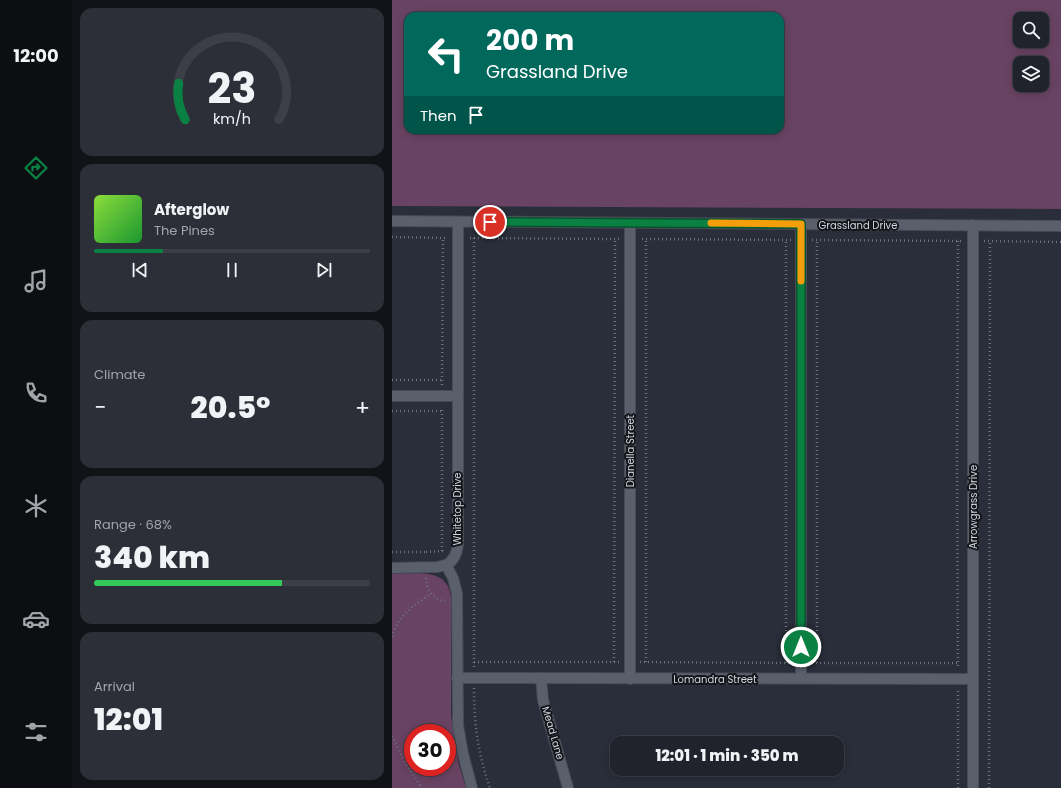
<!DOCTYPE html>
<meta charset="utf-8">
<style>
:root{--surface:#20222c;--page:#2d2f38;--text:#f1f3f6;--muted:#a2a4a9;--line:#3d3f48;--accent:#0b8043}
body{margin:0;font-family:Poppins,sans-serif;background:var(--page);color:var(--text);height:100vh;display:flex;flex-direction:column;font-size:15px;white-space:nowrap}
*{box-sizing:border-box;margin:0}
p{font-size:13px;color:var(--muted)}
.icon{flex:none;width:22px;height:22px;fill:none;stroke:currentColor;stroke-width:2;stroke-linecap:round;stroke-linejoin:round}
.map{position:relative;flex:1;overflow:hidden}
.details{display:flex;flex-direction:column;gap:8px;padding:8px;background:#121318;width:320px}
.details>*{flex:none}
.hud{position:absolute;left:12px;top:12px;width:380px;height:122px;border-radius:12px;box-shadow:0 2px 10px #0003,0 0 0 1px var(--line);background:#00695c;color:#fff;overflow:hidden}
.buttons{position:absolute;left:621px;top:12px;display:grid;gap:8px}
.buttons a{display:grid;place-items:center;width:36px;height:36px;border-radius:8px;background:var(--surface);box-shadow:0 2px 10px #0003,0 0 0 1px var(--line);font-size:20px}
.speed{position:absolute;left:12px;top:724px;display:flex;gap:8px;font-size:20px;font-weight:700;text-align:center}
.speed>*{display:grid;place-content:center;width:52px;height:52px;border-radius:50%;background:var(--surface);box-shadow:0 2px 10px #0003,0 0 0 1px var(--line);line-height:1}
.speed .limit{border:6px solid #d22;background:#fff;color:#111}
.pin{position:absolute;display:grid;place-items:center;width:34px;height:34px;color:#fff;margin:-17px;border:2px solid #fff;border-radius:50%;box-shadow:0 1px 4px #0007}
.me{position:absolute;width:44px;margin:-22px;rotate:0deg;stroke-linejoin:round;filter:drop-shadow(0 0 3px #0008)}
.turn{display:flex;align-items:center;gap:14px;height:84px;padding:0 16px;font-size:18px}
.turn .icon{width:52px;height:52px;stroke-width:2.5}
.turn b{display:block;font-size:28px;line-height:34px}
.then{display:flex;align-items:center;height:38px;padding:0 16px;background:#0003;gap:8px;font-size:15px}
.big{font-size:30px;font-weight:800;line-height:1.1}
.details .widget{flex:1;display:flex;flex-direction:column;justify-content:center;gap:6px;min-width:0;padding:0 14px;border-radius:12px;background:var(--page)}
.details .dial{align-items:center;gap:0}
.dial svg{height:104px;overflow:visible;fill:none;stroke:var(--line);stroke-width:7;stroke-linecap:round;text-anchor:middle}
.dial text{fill:var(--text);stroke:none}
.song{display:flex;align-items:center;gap:12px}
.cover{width:48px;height:48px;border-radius:6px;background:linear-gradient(135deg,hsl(90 70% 55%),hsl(130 70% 35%))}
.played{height:4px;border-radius:2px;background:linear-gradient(90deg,var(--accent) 25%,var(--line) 25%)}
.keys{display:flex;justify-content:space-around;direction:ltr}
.heat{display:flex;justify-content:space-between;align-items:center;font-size:22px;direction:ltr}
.charge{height:6px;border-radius:3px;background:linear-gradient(90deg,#34c759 68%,var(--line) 0)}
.trip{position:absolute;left:218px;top:736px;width:234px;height:40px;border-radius:12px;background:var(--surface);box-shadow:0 2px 10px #0003,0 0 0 1px var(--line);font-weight:800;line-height:40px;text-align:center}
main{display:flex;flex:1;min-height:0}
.tabs{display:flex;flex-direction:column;width:72px;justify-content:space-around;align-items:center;background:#0d0e12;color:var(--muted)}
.tabs .icon{width:28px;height:28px}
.tabs .on{color:var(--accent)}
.tabs b{font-size:18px;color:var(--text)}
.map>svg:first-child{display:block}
.green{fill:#694363;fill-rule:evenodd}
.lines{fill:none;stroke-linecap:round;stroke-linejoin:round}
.minor-casing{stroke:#484b56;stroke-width:12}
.path{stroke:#6d717b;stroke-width:2.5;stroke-dasharray:1 3;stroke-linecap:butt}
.minor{stroke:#5a5f6c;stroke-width:10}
.route-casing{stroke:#07532c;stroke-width:10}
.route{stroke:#0b8043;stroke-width:7}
.slow{stroke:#f59e0b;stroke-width:7}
.labels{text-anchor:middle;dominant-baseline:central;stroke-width:4;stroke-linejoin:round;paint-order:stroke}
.street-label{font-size:10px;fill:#d2d5dd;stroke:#14161c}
</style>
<main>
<nav class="tabs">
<b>12:00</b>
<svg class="icon on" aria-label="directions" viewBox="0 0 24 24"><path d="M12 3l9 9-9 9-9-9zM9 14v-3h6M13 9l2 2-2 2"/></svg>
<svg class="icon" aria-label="music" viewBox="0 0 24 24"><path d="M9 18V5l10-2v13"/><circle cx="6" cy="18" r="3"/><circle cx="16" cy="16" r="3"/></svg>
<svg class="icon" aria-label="phone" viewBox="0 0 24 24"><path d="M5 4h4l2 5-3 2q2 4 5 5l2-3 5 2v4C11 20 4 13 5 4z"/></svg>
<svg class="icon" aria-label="climate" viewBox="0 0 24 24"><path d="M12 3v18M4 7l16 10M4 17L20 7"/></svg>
<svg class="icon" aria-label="car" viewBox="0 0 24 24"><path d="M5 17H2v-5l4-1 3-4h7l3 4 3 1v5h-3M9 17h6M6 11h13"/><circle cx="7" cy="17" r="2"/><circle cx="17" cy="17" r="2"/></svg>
<svg class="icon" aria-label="filters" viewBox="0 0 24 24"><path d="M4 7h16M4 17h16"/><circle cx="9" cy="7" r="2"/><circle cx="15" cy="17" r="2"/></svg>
</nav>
<section class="details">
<div class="widget dial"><svg viewBox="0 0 100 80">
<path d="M14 69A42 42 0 1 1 86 69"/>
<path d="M14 69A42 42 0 0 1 9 41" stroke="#0b8043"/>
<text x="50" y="56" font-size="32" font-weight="700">23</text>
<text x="50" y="72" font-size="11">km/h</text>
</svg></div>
<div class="widget">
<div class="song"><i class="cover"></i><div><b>Afterglow</b><p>The Pines</p></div></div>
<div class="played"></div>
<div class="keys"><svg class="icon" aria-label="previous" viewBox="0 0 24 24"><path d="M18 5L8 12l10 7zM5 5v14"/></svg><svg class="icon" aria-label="pause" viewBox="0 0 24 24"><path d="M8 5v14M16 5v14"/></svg><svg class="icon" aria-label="next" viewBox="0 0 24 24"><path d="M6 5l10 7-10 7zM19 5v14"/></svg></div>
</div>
<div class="widget"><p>Climate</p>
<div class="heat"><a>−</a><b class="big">20.5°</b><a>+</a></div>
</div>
<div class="widget"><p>Range · 68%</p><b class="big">340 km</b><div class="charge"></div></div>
<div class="widget"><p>Arrival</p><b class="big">12:01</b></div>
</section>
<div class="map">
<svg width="669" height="788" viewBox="0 0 669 788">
<rect width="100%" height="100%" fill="#2a2e3a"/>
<g class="green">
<path d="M0 0H669V209L0 206ZM16 16H388V130H16ZM628 19H650V41H628ZM628 63H650V85H628Z"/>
<path d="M0 574C23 574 56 567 59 597V715L66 762 74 788H0ZM21 733H55V767H21Z"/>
</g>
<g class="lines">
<g class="minor-casing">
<g id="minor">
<polyline points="0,221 669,226"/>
<path d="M66 222V544C65 553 62 561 54 565L61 578 65 593 66 725 71 754 80 788"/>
<polyline points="0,396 66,396"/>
<polyline points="0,568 45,567 54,565"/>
<polyline points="65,678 581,679"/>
<polyline points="149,678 151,700 176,788"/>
<polyline points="409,678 409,224"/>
<polyline points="238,679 238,223"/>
<polyline points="581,788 581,225"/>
</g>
</g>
<g class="path">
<polyline points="0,237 55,238"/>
<polyline points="78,238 227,239"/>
<polyline points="250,239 399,240"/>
<polyline points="420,240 571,241"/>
<polyline points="566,241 565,458 566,668"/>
<polyline points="592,241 669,242"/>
<polyline points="0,380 50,380"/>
<polyline points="50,385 51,238"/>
<polyline points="0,411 50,411"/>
<polyline points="0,552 34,552 34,553"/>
<polyline points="34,552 50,551 50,408"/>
<path d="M34 578C35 590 41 600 53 601"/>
<path d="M0 637C5 616 22 605 39 594"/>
<polyline points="82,662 227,662"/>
<polyline points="222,662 223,239"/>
<polyline points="248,662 397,663"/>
<polyline points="254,662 254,239"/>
<polyline points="394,663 394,240"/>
<polyline points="420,663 566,663"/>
<polyline points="425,663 425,240"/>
<polyline points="82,667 82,238"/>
<path d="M82 688C82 724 86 754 98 788"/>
<polyline points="0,736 12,761 30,788"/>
<polyline points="566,788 566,691"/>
<polyline points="597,788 598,241"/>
</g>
<use href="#minor" class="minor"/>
</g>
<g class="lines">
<g class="route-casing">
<polyline id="route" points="98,222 409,224 409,647"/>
</g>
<use href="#route" class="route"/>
<polyline class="slow" points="319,223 409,224 409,281"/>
</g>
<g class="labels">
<g class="street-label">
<text x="466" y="225">Grassland Drive</text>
<text transform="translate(238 451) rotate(-90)">Dianella Street</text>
<text transform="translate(581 507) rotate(-90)">Arrowgrass Drive</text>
<text transform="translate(65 509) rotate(-90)">Whitetop Drive</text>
<text x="323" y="679">Lomandra Street</text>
<text transform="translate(161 733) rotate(74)">Mead Lane</text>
</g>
</g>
</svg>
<div class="buttons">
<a><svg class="icon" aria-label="search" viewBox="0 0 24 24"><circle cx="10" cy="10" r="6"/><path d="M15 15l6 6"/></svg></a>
<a><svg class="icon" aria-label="layers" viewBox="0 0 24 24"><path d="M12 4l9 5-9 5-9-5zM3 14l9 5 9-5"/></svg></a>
</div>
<div class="speed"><div class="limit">30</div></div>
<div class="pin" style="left:98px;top:222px;background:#d93025"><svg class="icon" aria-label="arrive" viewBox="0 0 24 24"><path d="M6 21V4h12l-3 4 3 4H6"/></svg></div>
<svg class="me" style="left:409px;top:647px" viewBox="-20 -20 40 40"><circle r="17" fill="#0b8043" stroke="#fff" stroke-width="3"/><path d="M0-11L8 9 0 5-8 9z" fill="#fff"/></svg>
<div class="trip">12:01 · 1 min · 350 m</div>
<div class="hud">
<div class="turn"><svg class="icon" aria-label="left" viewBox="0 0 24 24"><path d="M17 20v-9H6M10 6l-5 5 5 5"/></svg><div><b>200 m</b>Grassland Drive</div></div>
<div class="then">Then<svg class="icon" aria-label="arrive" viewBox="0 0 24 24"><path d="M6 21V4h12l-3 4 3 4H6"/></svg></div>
</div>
</div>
</main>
